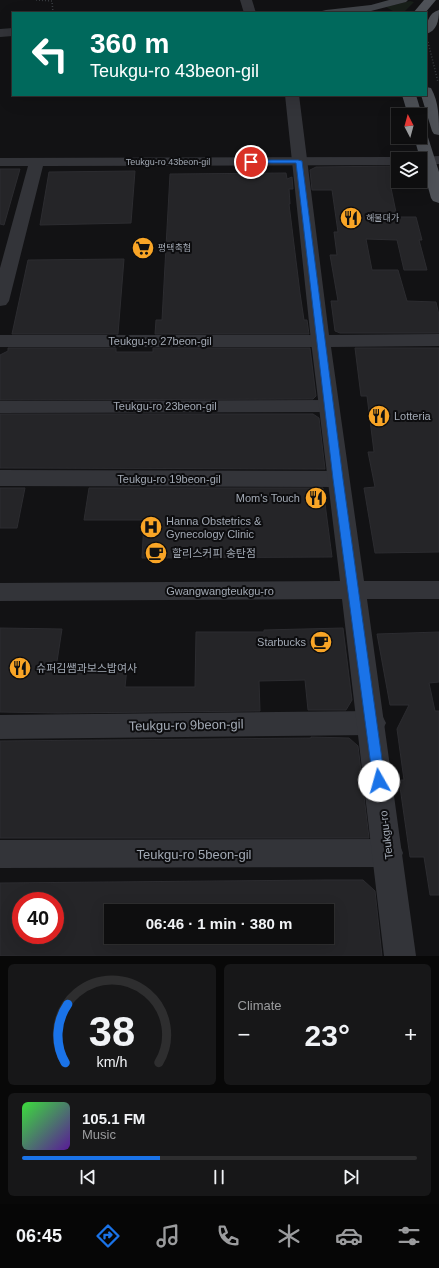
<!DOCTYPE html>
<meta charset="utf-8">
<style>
:root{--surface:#0e0e0f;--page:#171718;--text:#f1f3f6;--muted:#9b9c9e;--line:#2e2e2f;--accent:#1a73e8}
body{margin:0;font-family:Arial,"Noto Sans KR",sans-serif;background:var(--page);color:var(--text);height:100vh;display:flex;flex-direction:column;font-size:15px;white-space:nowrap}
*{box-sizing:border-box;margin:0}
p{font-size:13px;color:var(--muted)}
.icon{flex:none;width:22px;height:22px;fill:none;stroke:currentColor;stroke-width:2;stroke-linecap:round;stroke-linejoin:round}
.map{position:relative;height:956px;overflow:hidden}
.details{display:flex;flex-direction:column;gap:8px;padding:8px;background:#080808;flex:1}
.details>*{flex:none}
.hud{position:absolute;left:12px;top:12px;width:415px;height:84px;border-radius:0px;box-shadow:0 4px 16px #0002,0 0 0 1px var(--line);background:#00695c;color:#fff;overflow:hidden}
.needle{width:26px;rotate:354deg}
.controls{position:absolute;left:391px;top:108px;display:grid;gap:8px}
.controls a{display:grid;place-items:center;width:36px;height:36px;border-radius:0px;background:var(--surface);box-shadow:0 4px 16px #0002,0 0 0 1px var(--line);font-size:20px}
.speed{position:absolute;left:12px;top:892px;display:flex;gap:8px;font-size:20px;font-weight:700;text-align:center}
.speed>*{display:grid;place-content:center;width:52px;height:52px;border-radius:50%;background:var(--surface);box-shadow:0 4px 16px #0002,0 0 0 1px var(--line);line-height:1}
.speed .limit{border:6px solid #d22;background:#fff;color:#111}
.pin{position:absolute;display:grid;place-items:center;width:34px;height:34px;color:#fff;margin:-17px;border:2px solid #fff;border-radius:50%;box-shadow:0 1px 4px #0007}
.me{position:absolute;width:44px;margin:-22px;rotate:353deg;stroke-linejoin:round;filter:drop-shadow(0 0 3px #0008)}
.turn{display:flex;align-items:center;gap:14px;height:84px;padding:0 12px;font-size:18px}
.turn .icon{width:52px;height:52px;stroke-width:2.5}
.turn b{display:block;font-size:28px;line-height:34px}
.big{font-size:30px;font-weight:700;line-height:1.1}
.details .widget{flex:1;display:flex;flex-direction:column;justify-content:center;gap:6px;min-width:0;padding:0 14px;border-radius:6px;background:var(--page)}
.details .dial{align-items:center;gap:0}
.dial svg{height:104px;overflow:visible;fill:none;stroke:var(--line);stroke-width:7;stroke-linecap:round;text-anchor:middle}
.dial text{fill:var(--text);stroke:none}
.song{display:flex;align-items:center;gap:12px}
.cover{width:48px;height:48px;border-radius:6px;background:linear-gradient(135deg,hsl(120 70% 55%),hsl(270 70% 35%))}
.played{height:4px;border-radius:2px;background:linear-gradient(90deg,var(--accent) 35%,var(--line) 35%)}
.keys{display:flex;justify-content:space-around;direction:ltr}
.heat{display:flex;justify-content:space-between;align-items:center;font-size:22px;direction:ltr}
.details .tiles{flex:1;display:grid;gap:8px;grid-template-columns:1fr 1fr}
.widget:last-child{grid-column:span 2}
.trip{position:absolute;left:104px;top:904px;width:230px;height:40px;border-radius:0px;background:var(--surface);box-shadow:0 4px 16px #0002,0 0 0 1px var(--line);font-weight:700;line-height:40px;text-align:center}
.tab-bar{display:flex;height:64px;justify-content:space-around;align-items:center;background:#060606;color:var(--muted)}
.tab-bar .icon{width:28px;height:28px}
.tab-bar .current{color:var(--accent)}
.tab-bar b{font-size:18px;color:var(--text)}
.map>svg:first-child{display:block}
.green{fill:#181f19}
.building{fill:#252528;stroke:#2c2c30;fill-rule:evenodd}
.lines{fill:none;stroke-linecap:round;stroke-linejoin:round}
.path{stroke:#393c40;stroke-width:1.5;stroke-dasharray:1 2;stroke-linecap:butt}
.minor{fill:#333439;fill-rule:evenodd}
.tertiary{fill:#333439;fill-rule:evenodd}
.secondary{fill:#414449;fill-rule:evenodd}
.primary{fill:#4f5258;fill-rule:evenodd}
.route{fill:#1a73e8;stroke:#114b97}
.labels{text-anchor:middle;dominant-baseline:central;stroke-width:4;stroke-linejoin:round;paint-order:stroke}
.far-street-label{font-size:9px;fill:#a3aab5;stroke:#0d0d0f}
.far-poi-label{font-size:9px;fill:#a3aab5;stroke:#0d0d0f;text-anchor:start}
.street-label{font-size:11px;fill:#a3aab5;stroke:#0d0d0f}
.poi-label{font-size:11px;fill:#a3aab5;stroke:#0d0d0f;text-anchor:start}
.near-street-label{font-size:13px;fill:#a3aab5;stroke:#0d0d0f}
</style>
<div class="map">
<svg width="439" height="956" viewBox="0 0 439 956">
<rect width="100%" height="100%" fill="#121214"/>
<polygon class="green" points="410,1 414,2 403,13 396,13 386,7"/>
<g class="building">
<polygon points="398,166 398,188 391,188 397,217 416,217 422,240 419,240 427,270 404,270 397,240 366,239 372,270 398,270 407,301 436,302 439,315 439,333 340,333 335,331 331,301 338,301 330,255 337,255 334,232 338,232 332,190 312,190 310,170 316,167"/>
<polygon points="0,169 20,169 4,225 0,224"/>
<polygon points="135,171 131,223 40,225 49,172"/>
<polygon points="286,173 287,179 292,177 293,189 289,189 290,204 289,204 300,293 304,320 307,320 309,334 155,334 156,320 162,320 170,174"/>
<polygon points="124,259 118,334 12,334 28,260"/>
<polygon points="8,348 116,348 116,352 153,352 153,348 310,348 316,396 313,399 0,400 0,355 8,351"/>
<polygon points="355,348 439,348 439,552 375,553 364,488 375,487 368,452 374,452 367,396 361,396"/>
<polygon points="0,414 313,414 319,418 325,469 0,468"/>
<polygon points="0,488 25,488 17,528 0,528"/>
<polygon points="89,488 323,488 332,557 142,558 144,520 84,520"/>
<polygon points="0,628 62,629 56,668 127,668 125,687 195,687 196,632 264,632 264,630 343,628 352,700 346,710 308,710 305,680 259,681 260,711 58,713 0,712"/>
<polygon points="439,632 439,682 429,683 435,711 439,711 439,895 430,895 424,857 410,857 399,780 404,780 397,729 409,705 390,705 377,634"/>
<polygon points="311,737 349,738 358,746 369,838 0,838 0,741 311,738"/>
<path d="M324 880H363L375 891 382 956H0V883ZM21 901H55V935H21ZM111 911H327V937H111Z"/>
</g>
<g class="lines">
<g class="path">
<polyline points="36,0 52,1 53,13"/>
<polyline points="428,42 438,82"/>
</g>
<g class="minor">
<polygon points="240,0 252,0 256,13 244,13"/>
<polygon points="439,156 439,164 420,165 420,159 414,159 420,157"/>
<polygon points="398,157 404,159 398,159 398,165 43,166 9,301 6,305 0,306 0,268 28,166 0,166 0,158"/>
<polygon points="0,335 320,335 327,337 329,341 327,345 320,347 0,347"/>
<polygon points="329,400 336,401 339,406 336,411 329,412 0,413 0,401"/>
<polygon points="0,470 338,471 346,474 349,479 346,484 338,487 0,486"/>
<polygon points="372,711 382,715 386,723 382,731 372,735 0,739 0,715"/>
<polygon points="388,839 399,843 403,853 399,863 388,867 0,868 0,840"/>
</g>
<g class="tertiary">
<polygon points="13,28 13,36 0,37 0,29"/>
<polygon points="285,95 299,95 329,335 439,334 439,346 331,347 364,581 439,581 439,599 367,599 416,956 384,956 342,599 0,601 0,583 340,581 311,341"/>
</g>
<polygon class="secondary" points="389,0 408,0 406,2 371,11 320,13 322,11 326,10 371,5"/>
<g class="primary">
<polygon points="424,0 436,0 425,13 413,13"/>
<path d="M439 10C439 20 437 31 426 34 426 24 428 13 439 10Z"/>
<path d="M426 87 431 88C439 102 439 119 439 135L434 134 432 131 421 95H426Z"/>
<polygon points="402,95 416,95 422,115 420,118 420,115 408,115"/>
<polygon points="420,130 425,131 427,134 439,172 439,203 433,201 431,198 414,137 420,137"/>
</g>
</g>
<polygon class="route" points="249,160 298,160 302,161 343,479 385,781 383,785 379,786 375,785 373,781 333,479 296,163 251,163 248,162"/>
<defs>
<g id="restaurant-disc" transform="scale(1.15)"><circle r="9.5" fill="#f9a526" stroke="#0d0d0f"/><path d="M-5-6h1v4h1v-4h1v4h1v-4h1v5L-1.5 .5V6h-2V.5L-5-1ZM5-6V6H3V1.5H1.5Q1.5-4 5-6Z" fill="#111"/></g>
<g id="supermarket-disc" transform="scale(1.15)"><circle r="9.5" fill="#f9a526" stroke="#0d0d0f"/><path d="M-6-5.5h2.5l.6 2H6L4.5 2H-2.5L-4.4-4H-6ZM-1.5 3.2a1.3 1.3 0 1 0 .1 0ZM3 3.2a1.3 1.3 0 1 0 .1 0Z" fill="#111"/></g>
<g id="hospital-disc" transform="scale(1.15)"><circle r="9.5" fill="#f9a526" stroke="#0d0d0f"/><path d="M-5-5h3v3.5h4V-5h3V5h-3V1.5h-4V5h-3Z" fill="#111"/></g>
<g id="cafe-disc" transform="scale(1.15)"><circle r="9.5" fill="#f9a526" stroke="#0d0d0f"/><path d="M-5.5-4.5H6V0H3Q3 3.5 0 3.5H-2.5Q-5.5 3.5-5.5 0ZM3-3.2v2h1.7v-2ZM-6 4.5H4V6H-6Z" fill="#111"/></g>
</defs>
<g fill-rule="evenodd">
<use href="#restaurant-disc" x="351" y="218"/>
<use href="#supermarket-disc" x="143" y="248"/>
<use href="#restaurant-disc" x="379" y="416"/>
<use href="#restaurant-disc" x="316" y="498"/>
<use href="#hospital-disc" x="151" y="527"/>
<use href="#cafe-disc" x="156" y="553"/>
<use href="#cafe-disc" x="321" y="642"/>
<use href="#restaurant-disc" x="20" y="668"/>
</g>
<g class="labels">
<g class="far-street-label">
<text x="168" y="162">Teukgu-ro 43beon-gil</text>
</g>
<g class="far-poi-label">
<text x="366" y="218">해물대가</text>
<text x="158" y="248">평택축협</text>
</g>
<g class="street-label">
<text x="160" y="341">Teukgu-ro 27beon-gil</text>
<text x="165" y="406">Teukgu-ro 23beon-gil</text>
<text x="169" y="479">Teukgu-ro 19beon-gil</text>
<text x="220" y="591">Gwangwangteukgu-ro</text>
<text transform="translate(386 835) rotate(-97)">Teukgu-ro</text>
</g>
<g class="poi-label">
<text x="394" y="416">Lotteria</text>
<text x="300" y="498" text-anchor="end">Mom's Touch</text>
<text x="166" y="521">Hanna Obstetrics &amp;<tspan x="166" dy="13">Gynecology Clinic</tspan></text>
<text x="172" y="553">할리스커피 송탄점</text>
<text x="306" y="642" text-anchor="end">Starbucks</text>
<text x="36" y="668">슈퍼김쌤과보스밥여사</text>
</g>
<g class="near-street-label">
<text transform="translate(186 725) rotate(-1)">Teukgu-ro 9beon-gil</text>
<text x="194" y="854">Teukgu-ro 5beon-gil</text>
</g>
</g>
</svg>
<div class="controls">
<a><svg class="needle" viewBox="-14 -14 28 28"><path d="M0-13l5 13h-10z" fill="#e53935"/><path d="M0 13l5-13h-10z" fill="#9b9c9e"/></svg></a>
<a><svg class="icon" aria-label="layers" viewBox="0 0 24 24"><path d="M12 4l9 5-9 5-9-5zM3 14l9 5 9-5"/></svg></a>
</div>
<div class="speed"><div class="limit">40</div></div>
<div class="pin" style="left:251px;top:162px;background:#d93025"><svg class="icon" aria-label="arrive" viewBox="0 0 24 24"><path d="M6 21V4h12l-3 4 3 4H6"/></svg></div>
<svg class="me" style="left:379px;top:781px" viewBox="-20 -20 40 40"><circle r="19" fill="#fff"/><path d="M0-13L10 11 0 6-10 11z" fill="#1a73e8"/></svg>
<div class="trip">06:46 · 1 min · 380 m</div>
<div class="hud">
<div class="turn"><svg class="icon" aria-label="left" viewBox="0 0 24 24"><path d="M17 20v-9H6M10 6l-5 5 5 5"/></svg><div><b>360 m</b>Teukgu-ro 43beon-gil</div></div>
</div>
</div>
<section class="details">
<div class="tiles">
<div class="widget dial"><svg viewBox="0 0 100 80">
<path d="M14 69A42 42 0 1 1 86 69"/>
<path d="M14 69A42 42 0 0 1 16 24" stroke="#1a73e8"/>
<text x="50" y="56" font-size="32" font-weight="700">38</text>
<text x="50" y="72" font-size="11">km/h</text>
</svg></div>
<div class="widget"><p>Climate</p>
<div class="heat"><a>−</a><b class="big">23°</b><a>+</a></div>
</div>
<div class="widget">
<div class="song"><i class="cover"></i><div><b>105.1 FM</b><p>Music</p></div></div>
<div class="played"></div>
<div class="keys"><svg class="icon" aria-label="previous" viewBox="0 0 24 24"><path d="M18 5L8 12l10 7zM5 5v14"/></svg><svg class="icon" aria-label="pause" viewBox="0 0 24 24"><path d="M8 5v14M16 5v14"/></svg><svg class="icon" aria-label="next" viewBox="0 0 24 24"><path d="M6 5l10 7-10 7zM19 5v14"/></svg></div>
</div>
</div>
</section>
<nav class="tab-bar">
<b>06:45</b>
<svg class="icon current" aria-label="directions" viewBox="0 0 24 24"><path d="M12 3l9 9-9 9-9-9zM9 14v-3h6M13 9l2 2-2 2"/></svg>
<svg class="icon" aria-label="music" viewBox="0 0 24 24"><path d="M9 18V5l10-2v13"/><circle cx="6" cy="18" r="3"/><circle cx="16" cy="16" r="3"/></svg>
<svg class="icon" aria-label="phone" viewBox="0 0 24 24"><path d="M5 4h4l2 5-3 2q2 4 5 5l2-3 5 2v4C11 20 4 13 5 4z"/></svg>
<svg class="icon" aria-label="climate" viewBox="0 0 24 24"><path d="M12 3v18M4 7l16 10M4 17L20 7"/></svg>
<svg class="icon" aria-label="car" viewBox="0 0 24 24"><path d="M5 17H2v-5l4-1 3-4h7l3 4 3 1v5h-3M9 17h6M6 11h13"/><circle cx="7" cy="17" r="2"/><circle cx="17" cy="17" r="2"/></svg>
<svg class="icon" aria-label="filters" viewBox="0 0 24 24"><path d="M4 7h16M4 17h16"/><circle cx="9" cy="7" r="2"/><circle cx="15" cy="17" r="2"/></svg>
</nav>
